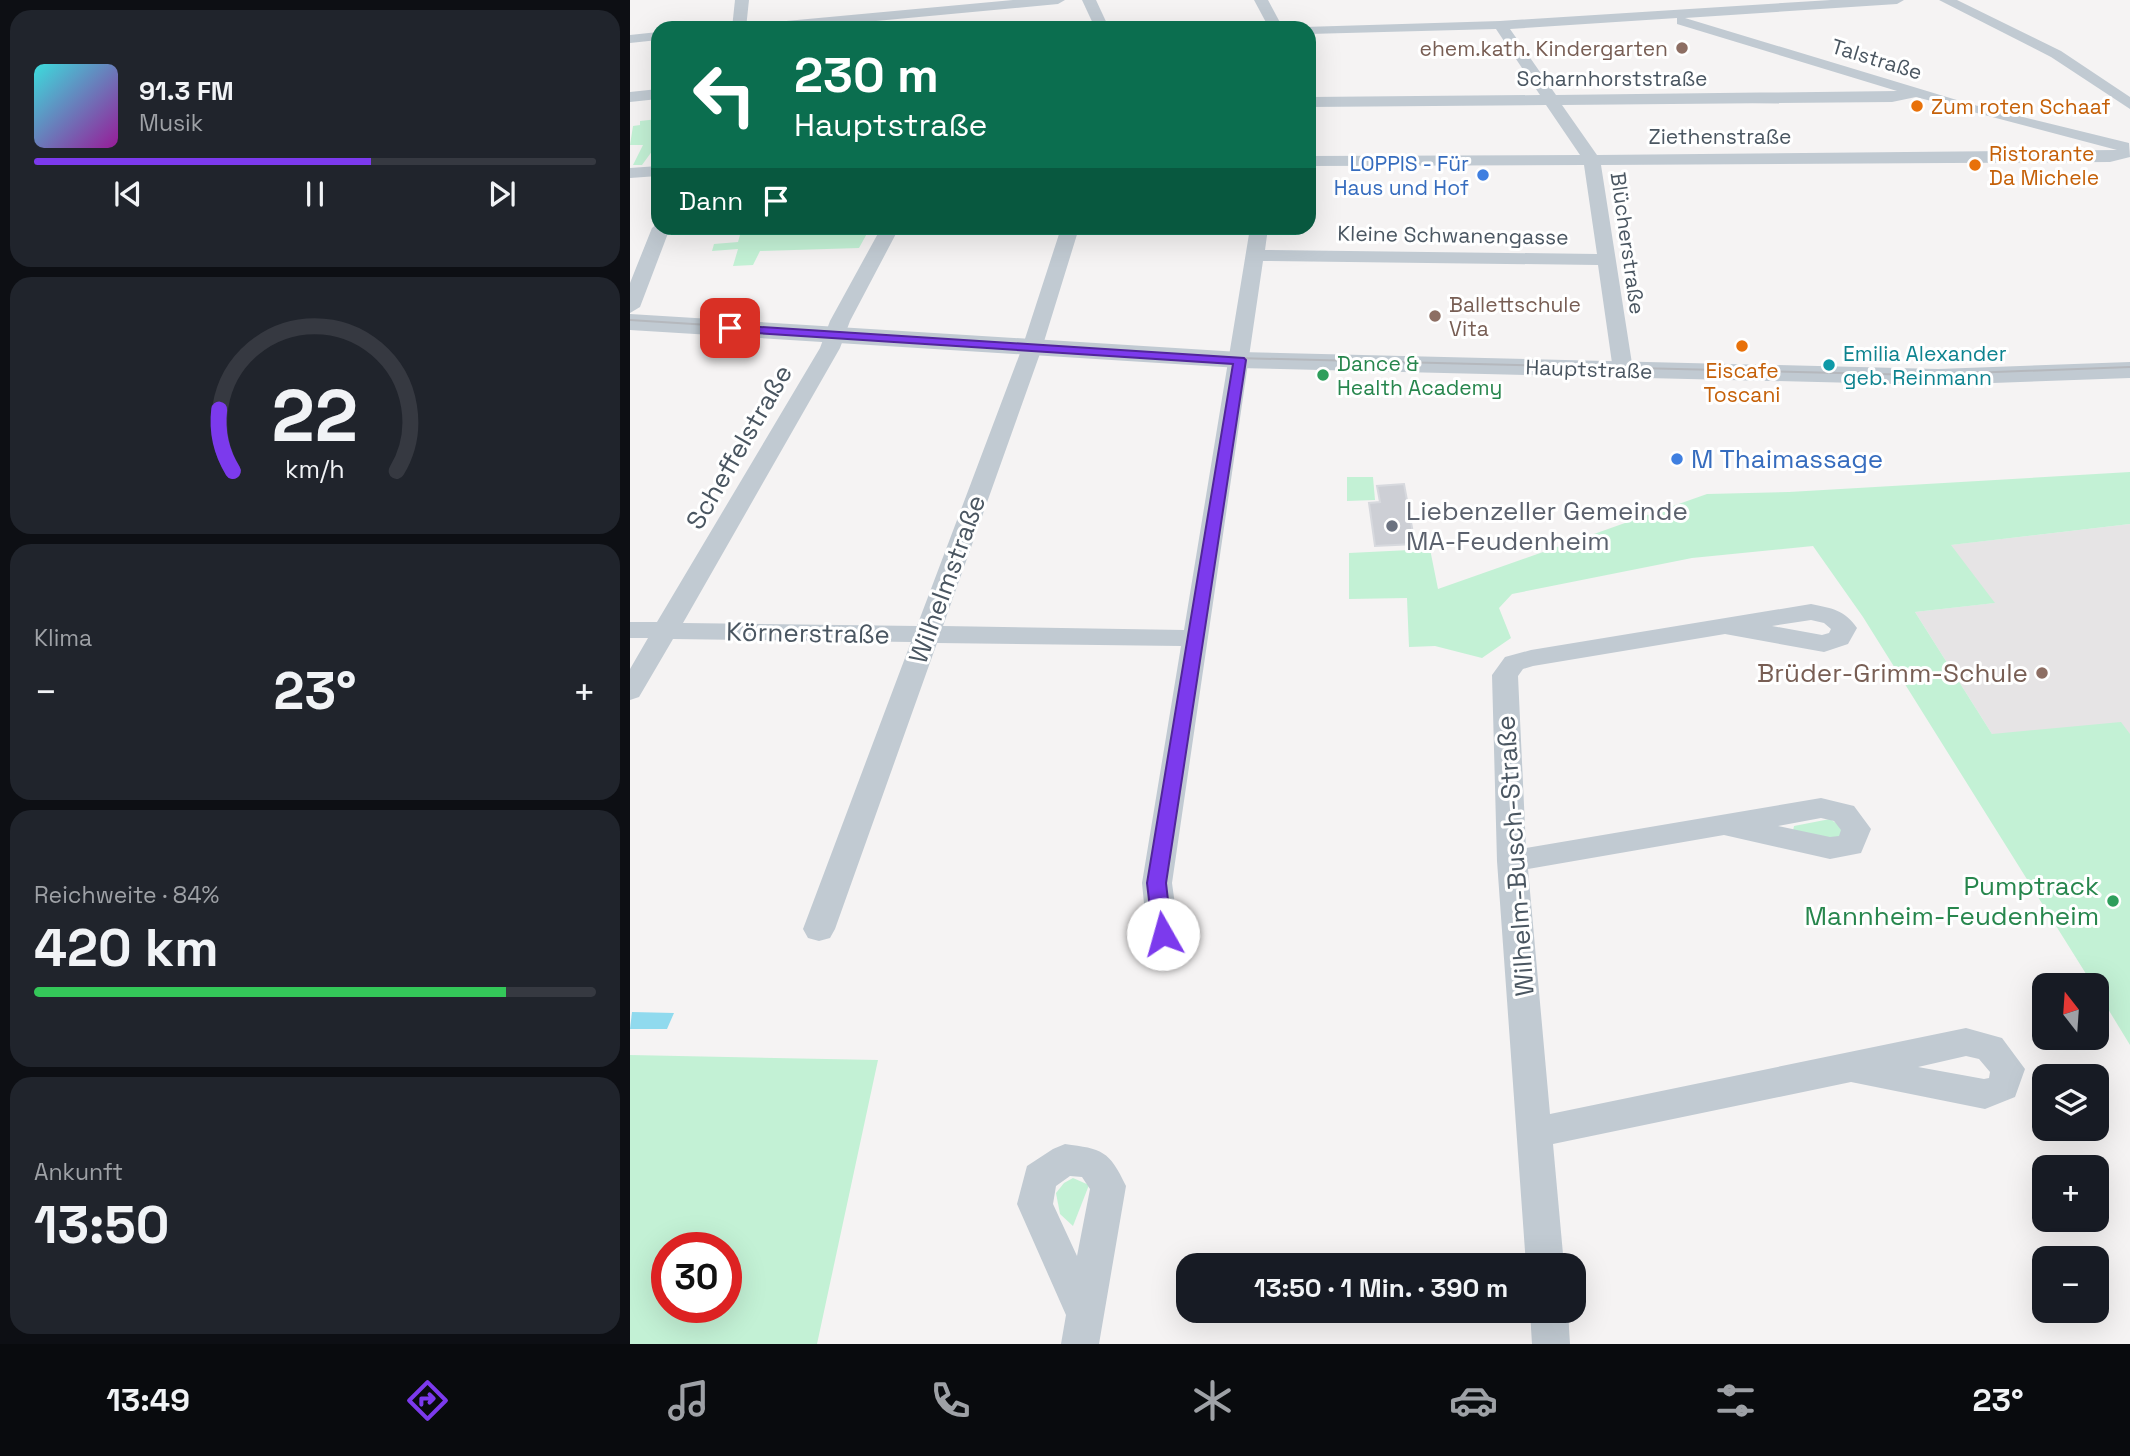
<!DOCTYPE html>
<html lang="de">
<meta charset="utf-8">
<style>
:root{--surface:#171b24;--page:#20242c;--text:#f1f3f6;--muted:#9ea1a6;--line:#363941;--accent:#7c3aed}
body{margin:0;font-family:"Space Grotesk",sans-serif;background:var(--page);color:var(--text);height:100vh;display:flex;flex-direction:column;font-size:26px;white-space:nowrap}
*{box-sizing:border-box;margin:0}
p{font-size:23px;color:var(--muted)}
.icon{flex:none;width:38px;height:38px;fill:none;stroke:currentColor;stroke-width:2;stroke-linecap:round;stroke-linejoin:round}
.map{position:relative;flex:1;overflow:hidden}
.drawer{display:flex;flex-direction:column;gap:10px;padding:10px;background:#0d0f14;width:630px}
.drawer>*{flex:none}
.guide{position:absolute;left:21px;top:21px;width:665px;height:214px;border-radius:21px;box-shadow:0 7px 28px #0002;background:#0b6e4f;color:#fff;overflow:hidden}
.needle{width:46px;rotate:343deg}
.controls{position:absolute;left:1402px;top:973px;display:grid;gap:14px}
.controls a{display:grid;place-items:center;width:77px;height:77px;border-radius:14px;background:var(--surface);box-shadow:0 7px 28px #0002;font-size:35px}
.speed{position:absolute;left:21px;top:1232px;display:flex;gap:14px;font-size:35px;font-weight:700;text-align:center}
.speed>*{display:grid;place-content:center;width:91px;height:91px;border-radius:50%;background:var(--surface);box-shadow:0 7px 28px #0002;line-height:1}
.speed .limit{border:10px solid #d22;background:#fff;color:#111}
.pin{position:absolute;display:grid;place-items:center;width:60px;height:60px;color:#fff;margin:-30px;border-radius:14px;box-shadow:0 4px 10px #0006}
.me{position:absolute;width:77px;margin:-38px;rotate:353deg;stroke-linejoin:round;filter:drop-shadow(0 0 5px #0008)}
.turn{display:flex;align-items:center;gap:24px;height:147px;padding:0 28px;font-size:32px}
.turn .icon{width:91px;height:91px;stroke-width:2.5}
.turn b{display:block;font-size:49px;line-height:60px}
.then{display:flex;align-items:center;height:66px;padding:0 28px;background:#0003;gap:14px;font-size:26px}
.big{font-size:52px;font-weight:800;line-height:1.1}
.drawer .widget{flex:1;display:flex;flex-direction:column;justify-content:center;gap:10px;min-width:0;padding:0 24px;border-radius:21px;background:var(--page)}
.drawer .dial{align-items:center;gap:0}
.dial svg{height:182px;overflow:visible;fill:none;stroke:var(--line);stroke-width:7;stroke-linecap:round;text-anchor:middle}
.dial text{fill:var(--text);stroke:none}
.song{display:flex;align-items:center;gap:21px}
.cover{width:84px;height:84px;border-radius:10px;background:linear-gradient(135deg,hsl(180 70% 55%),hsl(300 70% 35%))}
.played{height:7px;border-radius:4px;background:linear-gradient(90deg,var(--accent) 60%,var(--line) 60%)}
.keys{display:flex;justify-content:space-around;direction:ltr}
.heat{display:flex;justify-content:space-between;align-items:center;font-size:38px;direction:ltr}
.charge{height:10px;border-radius:5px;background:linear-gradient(90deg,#34c759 84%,var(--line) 0)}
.trip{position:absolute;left:546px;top:1253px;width:410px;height:70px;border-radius:21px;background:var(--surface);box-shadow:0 7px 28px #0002;font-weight:800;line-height:70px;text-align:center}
.dock{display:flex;height:112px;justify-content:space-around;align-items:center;background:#090b0e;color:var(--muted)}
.dock .icon{width:49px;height:49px}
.dock .current{color:var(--accent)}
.dock b{font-size:32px;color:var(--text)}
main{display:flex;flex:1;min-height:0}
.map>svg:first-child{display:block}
.education{fill:#e6e4e5}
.green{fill:#c3f1d5;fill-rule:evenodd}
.water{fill:#90daee}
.building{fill:#cdcfd5;stroke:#d7d9de;stroke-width:2}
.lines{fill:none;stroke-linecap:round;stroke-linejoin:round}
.minor{fill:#c1cad2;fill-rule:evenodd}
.tertiary{fill:#c1cad2;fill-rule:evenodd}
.tram{stroke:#b5b8bd;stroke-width:2}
.route{fill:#7c3aed;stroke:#51269a;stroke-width:2}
.education-dot{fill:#8d6e63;stroke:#fff;stroke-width:2.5}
.food-dot{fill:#e8710a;stroke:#fff;stroke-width:2.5}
.shop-dot{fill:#3f7fe0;stroke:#fff;stroke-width:2.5}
.culture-dot{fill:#0f9aa8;stroke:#fff;stroke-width:2.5}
.leisure-dot{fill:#2e9e5b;stroke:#fff;stroke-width:2.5}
.worship-dot{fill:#6b7280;stroke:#fff;stroke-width:2.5}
.labels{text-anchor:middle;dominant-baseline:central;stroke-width:6;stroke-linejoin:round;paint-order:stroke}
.far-education-label{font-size:21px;fill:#785e54;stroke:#fff;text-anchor:end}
.far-street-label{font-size:21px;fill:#4a5661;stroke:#fff}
.far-food-label{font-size:21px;fill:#c56008;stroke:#fff;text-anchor:start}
.far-shop-label{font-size:21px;fill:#366cbe;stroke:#fff;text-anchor:end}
.far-culture-label{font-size:21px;fill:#0d838f;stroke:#fff;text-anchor:start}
.far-leisure-label{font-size:21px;fill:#27864d;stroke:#fff;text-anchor:start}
.street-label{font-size:26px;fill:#4a5661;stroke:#fff}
.shop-label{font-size:26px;fill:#366cbe;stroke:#fff;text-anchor:start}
.worship-label{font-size:26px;fill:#5b616d;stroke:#fff;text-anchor:start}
.education-label{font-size:26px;fill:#785e54;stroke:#fff;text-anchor:end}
.leisure-label{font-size:26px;fill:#27864d;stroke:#fff;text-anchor:end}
</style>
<main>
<section class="drawer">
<div class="widget">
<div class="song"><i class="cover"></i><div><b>91.3 FM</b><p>Musik</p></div></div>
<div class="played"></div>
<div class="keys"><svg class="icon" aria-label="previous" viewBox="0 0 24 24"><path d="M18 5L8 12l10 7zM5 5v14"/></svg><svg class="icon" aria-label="pause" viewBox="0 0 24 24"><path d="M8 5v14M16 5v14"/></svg><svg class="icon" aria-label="next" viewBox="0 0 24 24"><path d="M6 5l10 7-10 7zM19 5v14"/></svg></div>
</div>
<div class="widget dial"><svg viewBox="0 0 100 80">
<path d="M14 69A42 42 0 1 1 86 69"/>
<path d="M14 69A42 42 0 0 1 8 42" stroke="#7c3aed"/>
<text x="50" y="56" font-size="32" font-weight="700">22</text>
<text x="50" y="72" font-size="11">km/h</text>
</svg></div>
<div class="widget"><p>Klima</p>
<div class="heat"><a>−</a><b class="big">23°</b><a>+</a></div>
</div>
<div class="widget"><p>Reichweite · 84%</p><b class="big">420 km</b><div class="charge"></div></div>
<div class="widget"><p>Ankunft</p><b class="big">13:50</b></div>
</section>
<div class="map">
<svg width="1500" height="1344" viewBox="0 0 1500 1344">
<rect width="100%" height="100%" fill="#f5f3f3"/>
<polygon class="education" points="1500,524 1500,842 1362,734 1285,612 1364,603 1320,545"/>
<g class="green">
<polygon points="28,119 28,143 12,165 3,165 13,145 0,145 3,126 10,125 10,121"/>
<polygon points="112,228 240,228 229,248 130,251 123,265 103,266 108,249 82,251 84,244 108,242"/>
<polygon points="1500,472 1500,524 1321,545 1365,603 1285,612 1362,734 1491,722 1500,734 1500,1045 1467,991 1466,985 1463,985 1233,617 1183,546 1062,558 882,594 869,608 881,638 852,658 805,646 779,647 777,598 719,599 719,553 800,549 808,589 1077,494 1159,492"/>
<polygon points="717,477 743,477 745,500 717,501"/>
<polygon points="1200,819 1215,829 1211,838 1198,840 1163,831 1164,826"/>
<path d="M0 1055 248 1060 187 1344H0ZM37 1248H96V1307H37Z"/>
<polygon points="443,1178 459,1185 443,1226 430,1214 426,1193 434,1183"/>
</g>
<polygon class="water" points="2,1012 44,1013 37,1029 0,1029"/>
<polygon class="building" points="774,484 785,544 745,546 739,503 750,502 747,486"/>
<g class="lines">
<g class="minor">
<polygon points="105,0 119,0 116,28 102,28"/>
<polygon points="383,0 435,0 428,4 171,28 118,28 125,24"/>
<polygon points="452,0 466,0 479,28 465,28"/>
<polygon points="624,0 638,0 653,28 639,28"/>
<path d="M1201 0H1274L1267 4 1055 18 1340 104 1499 143 1500 157 1480 162 971 165 1003 370 1000 374H986L983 370 968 265 633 261 542 883 549 934 544 943 533 946 522 943 517 934 512 883 551 646 307 643 205 929 200 938 189 941 178 938 173 929 281 642 43 639 9 697 0 700V669L18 638H0V622H27L190 348 200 321 251 228H269L220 321 210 348 53 623 287 626 392 348 431 228H449L412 348 313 626 554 630 620 228H638L635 250 967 254 954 165 679 166V156L950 155 916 105 679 107V97L910 95 866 29 679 34V28L674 27 870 21ZM1047 18V24L1267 91 926 95 880 29ZM1286 97 1487 150 967 155 932 105 1262 102Z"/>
<polygon points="1309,0 1327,0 1431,51 1500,97 1500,109 1421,57"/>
<polygon points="28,32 28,40 0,43 0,35"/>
<polygon points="28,89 28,99 0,102 0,92"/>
<polygon points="28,166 28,176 0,178 0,168"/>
<polygon points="28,223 28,228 40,228 10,307 0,313 0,283 22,228"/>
<path d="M1181 604C1201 608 1215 610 1227 628L1218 644 1194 652 1095 634 903 666 893 669 888 676 896 848 1191 798 1224 806 1241 829 1231 853 1200 859 1094 835 898 869 920 1114 1336 1028 1372 1038 1395 1069 1385 1097 1355 1109 1221 1082 923 1144 934 1265H896L867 861 862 675 875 657 901 650ZM1181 620 1194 623 1201 629 1199 633 1192 635 1142 626ZM1191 818 1204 821 1211 830 1209 836 1200 837 1148 826ZM1336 1056 1349 1059 1360 1072 1359 1078 1354 1079 1288 1067Z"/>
<path d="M435 1144C472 1149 479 1150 496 1186L469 1344H431L436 1315 387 1204 397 1166 423 1149ZM440 1176 452 1177 460 1189 447 1256 423 1204 426 1186Z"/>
<polygon points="900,1311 938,1311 940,1344 902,1344"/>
</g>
<polygon class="tertiary" points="0,314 609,352 1308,369 1500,362 1500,378 1308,385 609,368 0,330"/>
<polyline class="tram" points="0,320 606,358 1288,375 1500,367"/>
</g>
<polygon class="route" points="100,325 614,358 616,360 536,883 542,934 540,939 533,941 526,939 523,934 517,883 603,364 95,331 94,328"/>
<g class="education-dot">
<circle cx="1052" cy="48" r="7"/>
<circle cx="805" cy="316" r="7"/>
<circle cx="1412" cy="673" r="7"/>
</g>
<g class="food-dot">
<circle cx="1287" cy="106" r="7"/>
<circle cx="1345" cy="165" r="7"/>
<circle cx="1112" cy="346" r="7"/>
</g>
<g class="shop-dot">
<circle cx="853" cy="175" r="7"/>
<circle cx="1047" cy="459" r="7"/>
</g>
<circle class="culture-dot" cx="1199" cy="365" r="7"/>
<g class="leisure-dot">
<circle cx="693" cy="375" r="7"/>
<circle cx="1483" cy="901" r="7"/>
</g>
<circle class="worship-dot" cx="762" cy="526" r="7"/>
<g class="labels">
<g class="far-education-label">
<text x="1038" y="48">ehem.kath. Kindergarten</text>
<text x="819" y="304" text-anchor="start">Ballettschule<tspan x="819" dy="24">Vita</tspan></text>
</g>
<g class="far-street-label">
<text transform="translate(1247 59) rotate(17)">Talstraße</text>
<text x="982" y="78">Scharnhorststraße</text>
<text x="1090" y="136">Ziethenstraße</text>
<text transform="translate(823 235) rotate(1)">Kleine Schwanengasse</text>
<text transform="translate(998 243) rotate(82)">Blücherstraße</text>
<text transform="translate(959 369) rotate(2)">Hauptstraße</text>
</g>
<g class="far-food-label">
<text x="1301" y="106">Zum roten Schaaf</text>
<text x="1359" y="153">Ristorante<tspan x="1359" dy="24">Da Michele</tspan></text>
<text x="1112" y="370" text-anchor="middle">Eiscafe<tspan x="1112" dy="24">Toscani</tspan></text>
</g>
<g class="far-shop-label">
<text x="839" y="163">LOPPIS - Für<tspan x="839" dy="24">Haus und Hof</tspan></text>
</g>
<g class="far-culture-label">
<text x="1213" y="353">Emilia Alexander<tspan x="1213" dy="24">geb. Reinmann</tspan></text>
</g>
<g class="far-leisure-label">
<text x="707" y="363">Dance &amp;<tspan x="707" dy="24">Health Academy</tspan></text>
</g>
<g class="street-label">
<text transform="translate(109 447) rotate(-60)">Scheffelstraße</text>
<text transform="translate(317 579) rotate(-70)">Wilhelmstraße</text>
<text transform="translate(178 633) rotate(1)">Körnerstraße</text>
<text transform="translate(885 856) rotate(-94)">Wilhelm-Busch-Straße</text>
</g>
<g class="shop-label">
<text x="1061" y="459">M Thaimassage</text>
</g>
<g class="worship-label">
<text x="776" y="511">Liebenzeller Gemeinde<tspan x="776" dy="30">MA-Feudenheim</tspan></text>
</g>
<g class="education-label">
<text x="1398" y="673">Brüder-Grimm-Schule</text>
</g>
<g class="leisure-label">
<text x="1469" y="886">Pumptrack<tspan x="1469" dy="30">Mannheim-Feudenheim</tspan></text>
</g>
</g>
</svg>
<div class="controls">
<a><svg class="needle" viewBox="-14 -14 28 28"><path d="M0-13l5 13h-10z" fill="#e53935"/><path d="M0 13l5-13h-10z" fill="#9ea1a6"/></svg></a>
<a><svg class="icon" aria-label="layers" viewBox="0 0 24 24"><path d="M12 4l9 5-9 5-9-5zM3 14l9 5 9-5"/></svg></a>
<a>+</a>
<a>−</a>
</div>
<div class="speed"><div class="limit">30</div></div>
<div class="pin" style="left:100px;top:328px;background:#d93025"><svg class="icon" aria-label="arrive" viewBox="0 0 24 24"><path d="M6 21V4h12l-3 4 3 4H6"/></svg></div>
<svg class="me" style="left:533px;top:934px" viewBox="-20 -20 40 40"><circle r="19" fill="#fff"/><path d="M0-13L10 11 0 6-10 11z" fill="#7c3aed"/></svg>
<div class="trip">13:50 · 1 Min. · 390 m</div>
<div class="guide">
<div class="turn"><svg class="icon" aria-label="left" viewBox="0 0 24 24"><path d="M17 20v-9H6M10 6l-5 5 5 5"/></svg><div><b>230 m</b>Hauptstraße</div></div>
<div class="then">Dann<svg class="icon" aria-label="arrive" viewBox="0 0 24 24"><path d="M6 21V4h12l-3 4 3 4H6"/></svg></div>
</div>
</div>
</main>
<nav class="dock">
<b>13:49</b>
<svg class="icon current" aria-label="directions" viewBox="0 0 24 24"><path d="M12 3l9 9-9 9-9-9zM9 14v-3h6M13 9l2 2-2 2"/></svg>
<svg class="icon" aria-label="music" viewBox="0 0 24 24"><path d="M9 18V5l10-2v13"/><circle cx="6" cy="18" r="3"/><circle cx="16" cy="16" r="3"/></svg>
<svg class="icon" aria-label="phone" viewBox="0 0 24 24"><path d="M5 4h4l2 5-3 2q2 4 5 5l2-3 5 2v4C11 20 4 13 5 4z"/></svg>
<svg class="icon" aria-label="climate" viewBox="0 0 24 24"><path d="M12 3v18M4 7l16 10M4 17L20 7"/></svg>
<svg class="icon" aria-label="car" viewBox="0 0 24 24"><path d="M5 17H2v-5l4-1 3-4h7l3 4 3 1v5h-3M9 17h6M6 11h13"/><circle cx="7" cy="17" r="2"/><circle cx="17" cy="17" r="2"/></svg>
<svg class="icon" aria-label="filters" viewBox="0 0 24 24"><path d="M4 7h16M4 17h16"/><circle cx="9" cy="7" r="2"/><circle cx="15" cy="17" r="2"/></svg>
<b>23°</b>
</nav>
